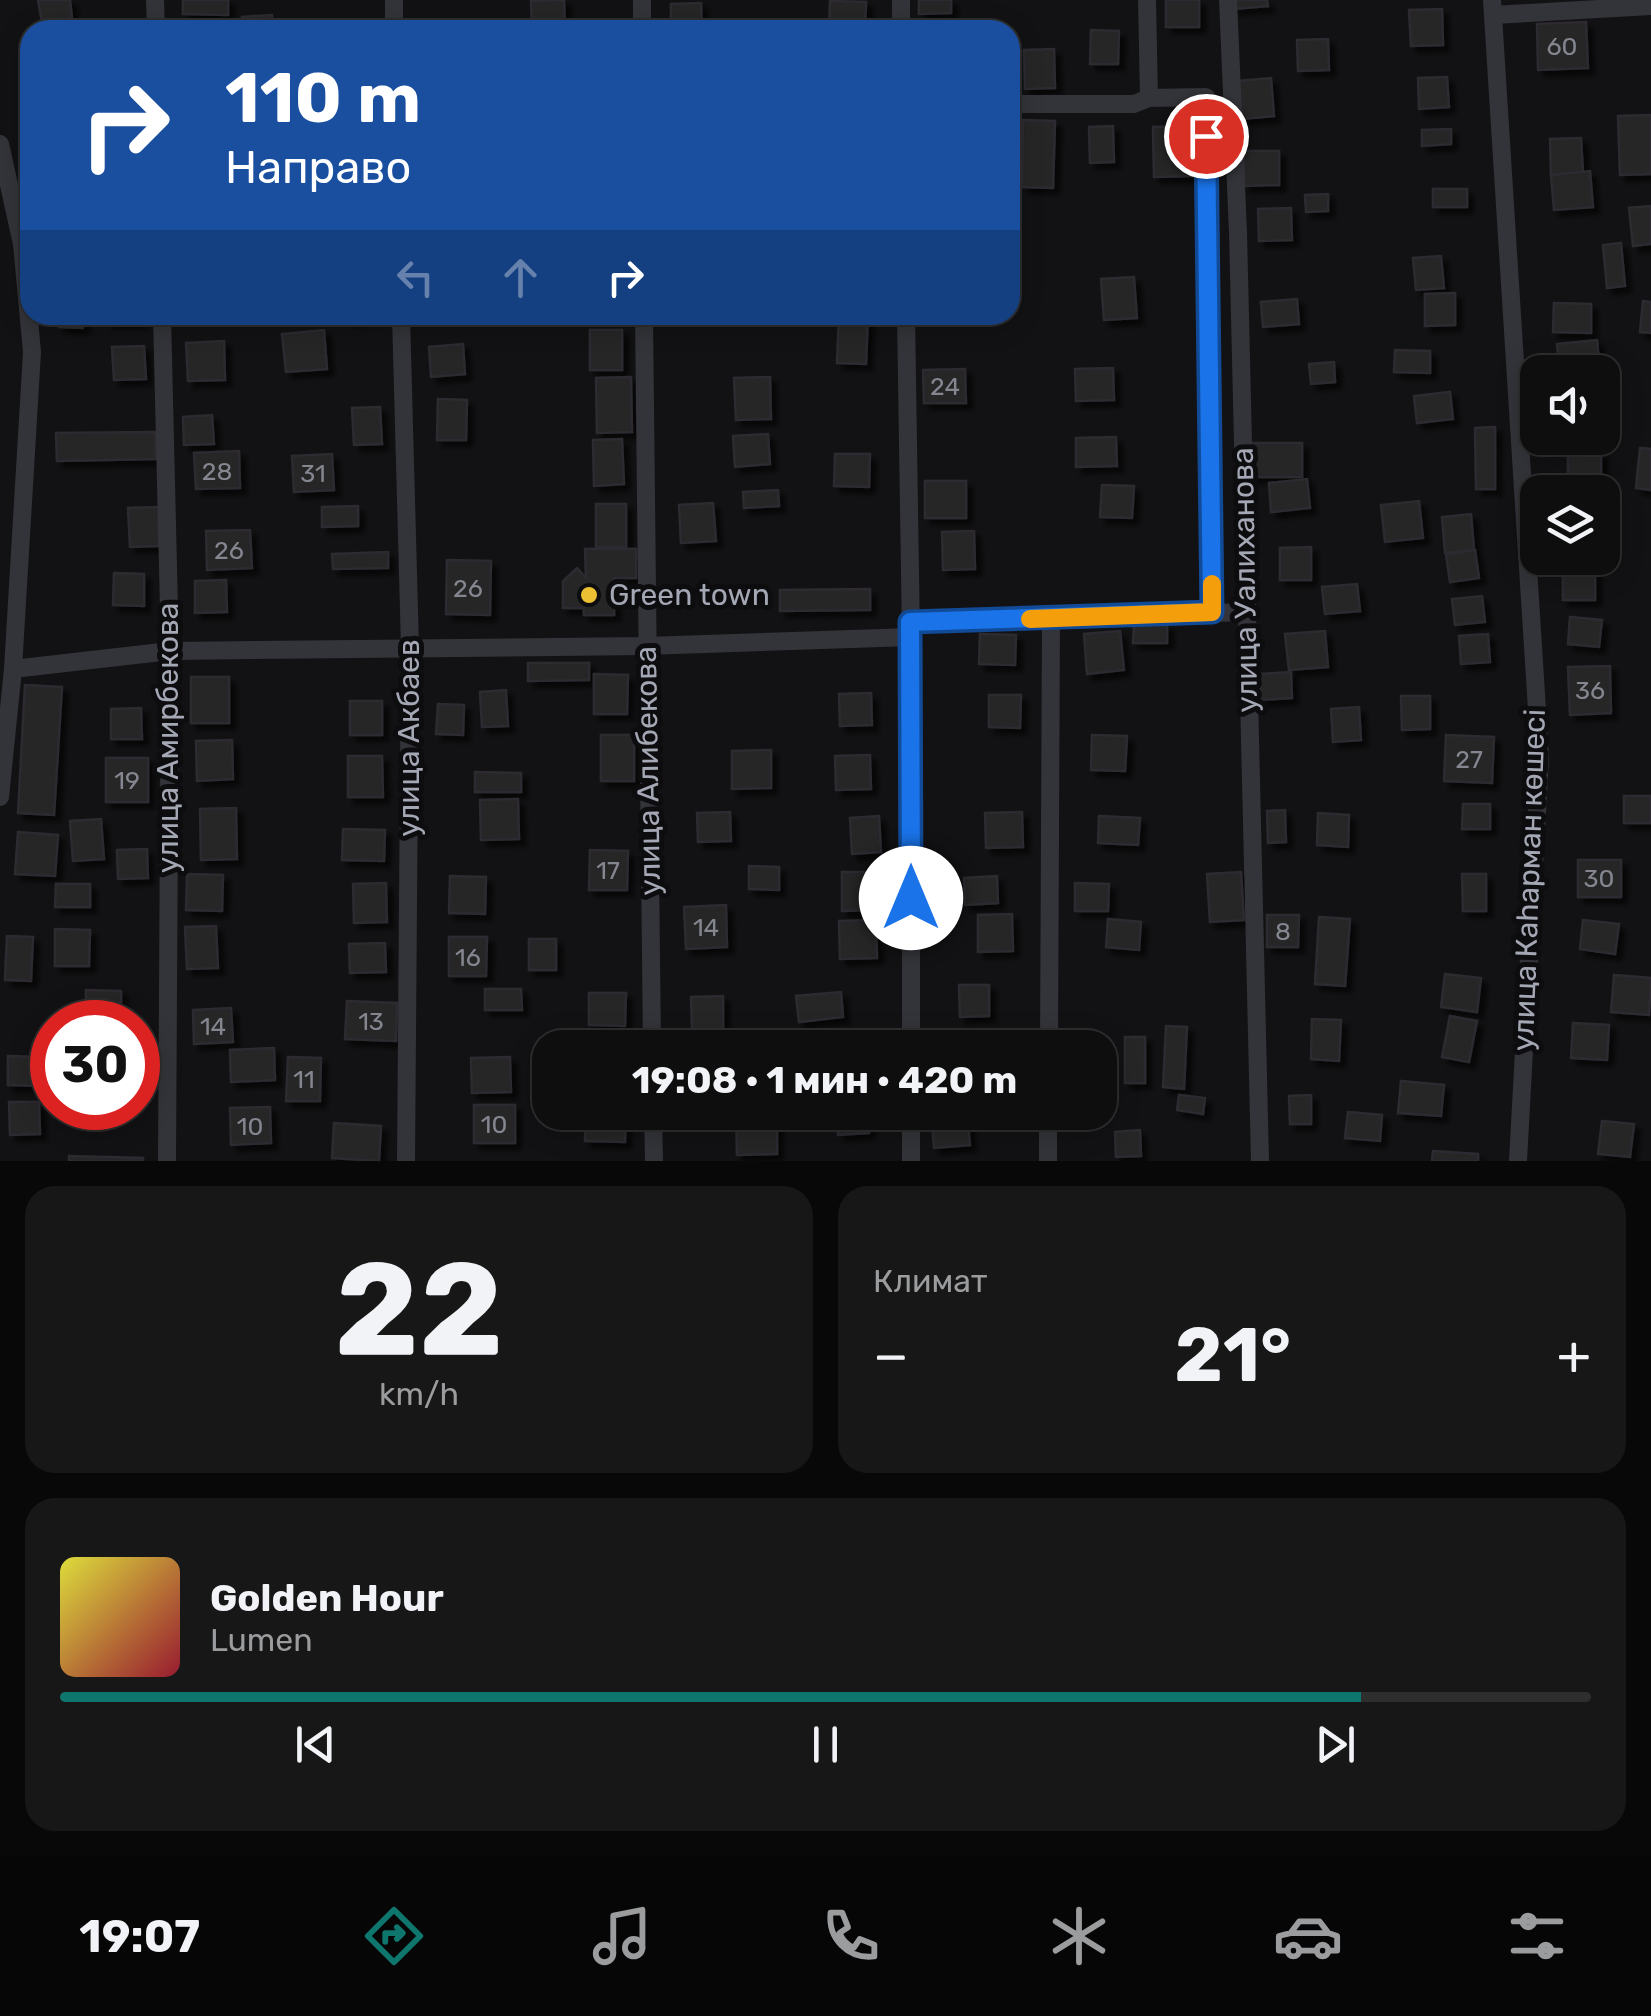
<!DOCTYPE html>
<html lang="ru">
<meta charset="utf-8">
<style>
:root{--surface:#0e0e0f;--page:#171718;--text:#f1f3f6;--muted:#9b9c9e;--line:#2e2e2f;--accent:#0f766e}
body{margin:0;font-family:Rubik,sans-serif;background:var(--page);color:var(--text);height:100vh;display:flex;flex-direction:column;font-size:38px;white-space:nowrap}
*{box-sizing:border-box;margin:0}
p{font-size:32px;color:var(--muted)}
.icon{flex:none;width:55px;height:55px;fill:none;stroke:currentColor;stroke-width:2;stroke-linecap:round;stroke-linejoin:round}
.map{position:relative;height:1161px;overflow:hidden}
.details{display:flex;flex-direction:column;gap:25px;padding:25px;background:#080808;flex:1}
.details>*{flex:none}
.banner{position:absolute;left:20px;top:20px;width:1000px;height:305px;border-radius:30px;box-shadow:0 5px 25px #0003,0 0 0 2px var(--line);background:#1a4fa0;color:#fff;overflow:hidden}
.tools{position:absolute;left:1520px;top:355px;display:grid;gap:20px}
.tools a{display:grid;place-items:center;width:100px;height:100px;border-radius:20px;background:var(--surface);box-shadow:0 5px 25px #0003,0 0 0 2px var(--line);font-size:50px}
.speed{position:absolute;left:30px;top:1000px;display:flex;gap:20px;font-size:50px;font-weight:700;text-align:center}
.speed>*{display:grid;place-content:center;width:130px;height:130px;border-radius:50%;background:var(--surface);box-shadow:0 5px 25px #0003,0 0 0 2px var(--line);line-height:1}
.speed .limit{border:15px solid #d22;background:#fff;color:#111}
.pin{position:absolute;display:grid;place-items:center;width:85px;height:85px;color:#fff;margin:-42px;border:5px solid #fff;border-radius:50%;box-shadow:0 2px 10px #0007}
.me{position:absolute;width:110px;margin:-55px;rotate:0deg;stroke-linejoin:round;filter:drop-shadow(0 0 8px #0008)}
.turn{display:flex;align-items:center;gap:35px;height:210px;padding:0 40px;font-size:45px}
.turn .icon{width:130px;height:130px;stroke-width:2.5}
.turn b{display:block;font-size:70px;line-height:85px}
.lanes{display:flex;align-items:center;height:95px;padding:0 40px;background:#0003;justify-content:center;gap:50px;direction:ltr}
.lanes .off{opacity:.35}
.big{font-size:75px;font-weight:700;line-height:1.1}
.details .widget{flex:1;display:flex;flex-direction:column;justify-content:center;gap:15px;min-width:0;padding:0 35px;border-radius:30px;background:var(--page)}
.details .dial{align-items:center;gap:0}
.dial b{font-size:130px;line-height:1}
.song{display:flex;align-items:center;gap:30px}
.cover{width:120px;height:120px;border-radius:15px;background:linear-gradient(135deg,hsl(60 70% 55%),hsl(350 70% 35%))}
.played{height:10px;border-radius:5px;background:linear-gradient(90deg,var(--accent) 85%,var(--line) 85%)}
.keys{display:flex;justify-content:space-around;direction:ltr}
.heat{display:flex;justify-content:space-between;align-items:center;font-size:55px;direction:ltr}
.details .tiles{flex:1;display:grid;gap:25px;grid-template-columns:1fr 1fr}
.widget:last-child{grid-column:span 2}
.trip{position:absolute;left:532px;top:1030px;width:585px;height:100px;border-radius:30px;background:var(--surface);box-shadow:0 5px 25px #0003,0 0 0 2px var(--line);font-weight:700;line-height:100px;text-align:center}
.tabs{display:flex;height:160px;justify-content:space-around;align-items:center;background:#060606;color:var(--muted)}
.tabs .icon{width:70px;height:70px}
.tabs .current{color:var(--accent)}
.tabs b{font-size:45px;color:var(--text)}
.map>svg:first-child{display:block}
.building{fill:#262528;stroke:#2d2c30;stroke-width:2.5;filter:url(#shadow)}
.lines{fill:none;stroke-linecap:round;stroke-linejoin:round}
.minor{stroke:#333439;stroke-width:18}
.route-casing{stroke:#114b97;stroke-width:25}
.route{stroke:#1a73e8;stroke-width:18}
.slow{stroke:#f59e0b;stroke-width:18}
.poi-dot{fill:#ebc033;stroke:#0d0d0f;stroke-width:4}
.labels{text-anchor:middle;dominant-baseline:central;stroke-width:10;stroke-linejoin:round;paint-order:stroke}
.number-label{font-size:25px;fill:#848690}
.street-label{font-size:30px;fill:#a4a7b4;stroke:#0d0d0f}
.poi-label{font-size:30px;fill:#a4a7b4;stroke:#0d0d0f;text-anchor:start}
</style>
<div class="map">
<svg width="1651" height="1161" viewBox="0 0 1651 1161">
<defs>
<filter id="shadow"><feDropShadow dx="6" dy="6" stdDeviation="2.5" flood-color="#0009"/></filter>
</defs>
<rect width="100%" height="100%" fill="#121214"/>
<g class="building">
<polygon points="38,0 70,0 72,18 42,23"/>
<polygon points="183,0 228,0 228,15 183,14"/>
<polygon points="564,0 565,30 532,30 531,1"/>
<polygon points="919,0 951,0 951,13 919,14"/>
<rect x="1166" y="0" width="33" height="27"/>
<polygon points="1233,0 1267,0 1268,6 1234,9"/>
<polygon points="830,1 866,2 865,30 829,30"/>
<polygon points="701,3 702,30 671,30 671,4"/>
<polygon points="1442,9 1443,45 1411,46 1409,10"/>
<polygon points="272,15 273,30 243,30 242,17"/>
<polygon points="1586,22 1588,68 1538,70 1537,24"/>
<polygon points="1091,30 1119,31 1118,64 1090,64"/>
<polygon points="1328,39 1329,70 1298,71 1297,40"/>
<polygon points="1054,49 1055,88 1025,89 1024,50"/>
<polygon points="1447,77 1449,107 1419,109 1418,78"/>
<polygon points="1271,78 1274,116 1242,119 1239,81"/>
<polygon points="1651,115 1651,174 1620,175 1618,116"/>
<polygon points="1023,120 1055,121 1053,188 1022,187"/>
<polygon points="1113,126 1114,162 1090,163 1089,127"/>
<polygon points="1191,126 1192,176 1154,177 1153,127"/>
<polygon points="1451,129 1451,144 1422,146 1422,130"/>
<polygon points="1581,138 1583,173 1551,175 1550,139"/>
<polygon points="1244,151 1279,151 1279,185 1244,186"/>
<polygon points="1590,171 1593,207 1554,210 1551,175"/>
<rect x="1433" y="189" width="34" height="18"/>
<polygon points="1328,194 1328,211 1306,212 1305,195"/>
<polygon points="1651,206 1651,244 1633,246 1629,208"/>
<polygon points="1291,208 1292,240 1259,241 1258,209"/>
<polygon points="1621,243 1625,286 1607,288 1603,245"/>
<polygon points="1441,256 1444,288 1416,290 1413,258"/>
<polygon points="1134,277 1137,318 1104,320 1101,279"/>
<polygon points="1455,293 1455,325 1425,326 1425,294"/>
<polygon points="1297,299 1299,324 1263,327 1261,302"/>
<polygon points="1643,301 1651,302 1651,333 1640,332"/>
<polygon points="1554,303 1591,304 1591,333 1553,332"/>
<polygon points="60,315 84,315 83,328 59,327"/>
<rect x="107" y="315" width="35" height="7"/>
<polygon points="347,315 380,315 381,318 347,320"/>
<polygon points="839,315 868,315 866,364 837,363"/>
<polygon points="324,330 327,369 286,372 282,334"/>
<rect x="590" y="330" width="32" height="40"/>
<polygon points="1597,340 1600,372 1560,372 1557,344"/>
<polygon points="224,341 225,380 188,381 186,343"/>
<polygon points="463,344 465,374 431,377 429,347"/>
<polygon points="144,346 146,379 114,380 112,347"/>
<polygon points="1395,350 1430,351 1430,373 1394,372"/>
<polygon points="1334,362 1335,382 1311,384 1309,364"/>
<polygon points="1113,368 1114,400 1076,401 1075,369"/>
<polygon points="965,369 966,403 924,403 923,370"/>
<polygon points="631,377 632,432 597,433 596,378"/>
<polygon points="770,377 771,419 736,420 734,378"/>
<polygon points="1450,392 1453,419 1417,423 1414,396"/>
<polygon points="438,399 467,400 466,440 437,440"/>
<polygon points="380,407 382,444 354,445 352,408"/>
<polygon points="212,415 214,444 184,445 183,417"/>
<polygon points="1495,427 1495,489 1476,489 1475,428"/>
<polygon points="155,432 156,459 57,461 56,433"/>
<polygon points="768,434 770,464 735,467 733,436"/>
<polygon points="1116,437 1117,466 1076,467 1076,438"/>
<polygon points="622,439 624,484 594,486 593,440"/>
<rect x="1251" y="443" width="51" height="34"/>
<polygon points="1640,448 1651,449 1651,490 1636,488"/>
<polygon points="239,451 240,488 196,489 194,453"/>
<polygon points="1568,452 1601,453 1601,490 1568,490"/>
<polygon points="332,454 334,490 294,492 292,456"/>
<polygon points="835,454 870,454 869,487 834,486"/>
<polygon points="1307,479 1310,508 1271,512 1269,483"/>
<rect x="925" y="481" width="41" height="37"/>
<polygon points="1102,485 1134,486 1132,518 1100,517"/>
<polygon points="778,490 779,506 744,508 743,492"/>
<polygon points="1419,501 1423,538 1385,542 1381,505"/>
<polygon points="713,503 716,541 681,543 679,505"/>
<rect x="596" y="504" width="30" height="43"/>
<polygon points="358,506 358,526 322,527 322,507"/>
<polygon points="158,507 159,546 130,547 128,508"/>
<polygon points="1471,514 1474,550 1445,553 1442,517"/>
<polygon points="250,530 252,568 207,570 206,531"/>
<polygon points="974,531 975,569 943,570 942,532"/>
<polygon points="1311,547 1311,580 1280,580 1280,548"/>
<polygon points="585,549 636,549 636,578 614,578 614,615 584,615 584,608 563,608 563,581 577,568 586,578"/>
<polygon points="1475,550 1479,578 1450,582 1446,554"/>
<polygon points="388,552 388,568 333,569 332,554"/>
<rect x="1563" y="558" width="32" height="42"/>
<polygon points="447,560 491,561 490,615 446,614"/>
<polygon points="114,573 144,574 144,606 113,605"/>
<polygon points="226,580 227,612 195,613 195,581"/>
<polygon points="1357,584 1360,611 1325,614 1322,587"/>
<polygon points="870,589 870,610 780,611 780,590"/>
<polygon points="1482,596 1485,622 1455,625 1452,599"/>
<polygon points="1570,617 1602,620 1599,647 1568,644"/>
<polygon points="1134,624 1167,625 1167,643 1133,643"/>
<polygon points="1120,631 1124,670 1087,674 1084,634"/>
<polygon points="1325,631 1328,667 1289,670 1285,634"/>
<polygon points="980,634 1016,635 1015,665 979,664"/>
<polygon points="1488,634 1490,662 1461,664 1459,636"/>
<polygon points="528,663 589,663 589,680 528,681"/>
<polygon points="1610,666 1611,713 1570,715 1568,667"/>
<polygon points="1291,672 1292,698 1261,700 1260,674"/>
<polygon points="594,674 628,675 627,714 594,714"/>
<rect x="191" y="677" width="38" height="46"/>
<polygon points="25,685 62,687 54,815 18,813"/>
<polygon points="506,690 508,726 482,727 480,692"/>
<polygon points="871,693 872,725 840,726 839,694"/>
<polygon points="989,695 1021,695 1020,728 989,727"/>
<polygon points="1401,696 1430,696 1430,729 1402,730"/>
<rect x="350" y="701" width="32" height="34"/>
<polygon points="438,704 464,705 463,735 436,734"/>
<polygon points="1359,707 1361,740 1333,742 1331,709"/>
<polygon points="141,708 142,739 111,739 111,709"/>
<rect x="601" y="735" width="33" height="46"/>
<polygon points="1092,735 1127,736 1125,771 1091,770"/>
<polygon points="1446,735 1494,737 1492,783 1444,781"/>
<polygon points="232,740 233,779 197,781 196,741"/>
<polygon points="771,750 771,788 732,789 732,751"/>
<polygon points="870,755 871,789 836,790 835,756"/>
<polygon points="348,756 382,756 383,797 348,797"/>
<rect x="106" y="758" width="42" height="44"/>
<polygon points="475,772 521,773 521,792 475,792"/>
<rect x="1624" y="796" width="27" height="27"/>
<polygon points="518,799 519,839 481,840 480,800"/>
<polygon points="1463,804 1490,804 1490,829 1462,829"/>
<polygon points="236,808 237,859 201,860 200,809"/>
<polygon points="1285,810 1286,842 1268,843 1267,811"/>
<polygon points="730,812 731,841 698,842 697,813"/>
<polygon points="1022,812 1023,847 986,848 985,813"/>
<polygon points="1318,813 1349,815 1348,847 1317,845"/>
<polygon points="879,816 881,852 852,854 850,818"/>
<polygon points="1099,816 1140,818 1138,845 1098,843"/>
<polygon points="101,819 104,859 73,861 70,821"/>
<polygon points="343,829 385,830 384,861 342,860"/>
<polygon points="18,832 58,835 55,876 15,874"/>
<polygon points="147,849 148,878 118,879 117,850"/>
<polygon points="590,850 628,851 627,890 589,890"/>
<rect x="1578" y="860" width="43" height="37"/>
<polygon points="749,866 779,867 779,890 749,889"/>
<polygon points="842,872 879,872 879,910 842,911"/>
<polygon points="1241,872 1244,920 1210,922 1207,874"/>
<polygon points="187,874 223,875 222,911 186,910"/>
<polygon points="1462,874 1486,874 1486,911 1463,911"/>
<polygon points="450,876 486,877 485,914 449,913"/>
<polygon points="997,876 998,903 965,905 964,878"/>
<polygon points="386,883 387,922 354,923 353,884"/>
<polygon points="1075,883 1109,884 1108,911 1075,911"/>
<polygon points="56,884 90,884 90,907 55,907"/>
<polygon points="726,905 727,947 686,949 684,907"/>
<polygon points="1012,914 1013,951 978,952 978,915"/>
<polygon points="1267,915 1299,915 1298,947 1267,947"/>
<polygon points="1319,917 1350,919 1345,986 1315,984"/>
<polygon points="1108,919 1141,922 1139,950 1106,947"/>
<polygon points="876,920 877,958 840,959 839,921"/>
<polygon points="1583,920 1619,924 1615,954 1580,949"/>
<polygon points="216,926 218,968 187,969 185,927"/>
<polygon points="55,929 90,930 89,966 55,966"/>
<polygon points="7,936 33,937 31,981 5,980"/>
<polygon points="449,937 487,937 486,976 449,976"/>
<rect x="529" y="939" width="27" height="31"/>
<polygon points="385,943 386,972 350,973 349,944"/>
<polygon points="1445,974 1481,978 1477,1012 1441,1007"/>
<polygon points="1614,975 1651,978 1649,1015 1611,1012"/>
<polygon points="959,985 989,985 989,1016 960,1017"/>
<polygon points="485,989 521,989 522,1010 485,1010"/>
<polygon points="86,990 121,991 121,1022 86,1022"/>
<polygon points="841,992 843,1017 799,1022 796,996"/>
<polygon points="589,993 626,993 625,1026 589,1025"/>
<polygon points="723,996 723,1029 692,1030 691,997"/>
<polygon points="347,1001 397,1003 396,1041 345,1039"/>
<polygon points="231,1008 233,1042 194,1044 193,1010"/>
<polygon points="1450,1016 1477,1021 1469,1062 1442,1057"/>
<polygon points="1312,1019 1341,1020 1339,1061 1311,1059"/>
<polygon points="1573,1023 1609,1025 1607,1060 1571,1058"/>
<polygon points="1166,1026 1187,1027 1184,1089 1163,1087"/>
<rect x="1125" y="1037" width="20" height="46"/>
<polygon points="823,1040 863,1040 863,1048 824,1048"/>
<polygon points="274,1048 275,1080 231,1082 230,1050"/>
<polygon points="8,1056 42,1057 41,1086 8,1085"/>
<polygon points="288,1057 321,1058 320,1101 286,1101"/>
<polygon points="510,1057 511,1092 472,1093 471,1058"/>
<polygon points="1401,1081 1444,1085 1441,1116 1398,1113"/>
<polygon points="1179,1095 1205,1098 1203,1114 1177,1110"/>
<polygon points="1311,1095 1311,1124 1290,1124 1289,1096"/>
<polygon points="9,1102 39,1102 40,1134 10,1135"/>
<rect x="474" y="1105" width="41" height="38"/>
<polygon points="270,1107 271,1143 231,1145 230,1108"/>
<polygon points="586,1112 626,1112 625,1142 585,1141"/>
<polygon points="736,1112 777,1112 777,1154 737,1155"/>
<polygon points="837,1112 868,1112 869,1133 838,1135"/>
<polygon points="931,1112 967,1112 970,1145 934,1148"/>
<polygon points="1348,1112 1382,1115 1380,1141 1345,1138"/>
<polygon points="1602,1121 1634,1124 1630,1157 1598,1154"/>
<polygon points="334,1123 381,1126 379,1161 332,1158"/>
<polygon points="1140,1130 1141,1156 1116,1157 1115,1132"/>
<polygon points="1433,1151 1478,1154 1478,1161 1432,1161"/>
<polygon points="69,1156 143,1158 143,1161 69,1161"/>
</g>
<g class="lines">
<g class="minor">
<polyline points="155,0 156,30"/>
<polyline points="394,0 394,30"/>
<polyline points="642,0 642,30"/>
<polyline points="901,0 901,30"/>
<polyline points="1228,0 1238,232 1260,1161"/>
<polyline points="1492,0 1540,757 1518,1161"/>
<polyline points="1493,15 1651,6"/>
<polyline points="1149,98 1206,97 1212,613"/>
<polyline points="1010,104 1134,104 1149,98 1147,0"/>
<polyline points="0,144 22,244 32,352 13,669 0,797"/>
<polyline points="162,315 170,651 167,1161"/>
<polyline points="401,315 410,647 406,1161"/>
<polyline points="644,315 652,1048"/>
<polyline points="906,315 911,637 911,1048"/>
<polyline points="910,622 1246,612"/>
<polyline points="13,669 170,651 645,646 911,637"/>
<polyline points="1049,1048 1051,618"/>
<polyline points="653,1112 654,1161"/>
<polyline points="911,1112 911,1161"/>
<polyline points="1048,1161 1048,1112"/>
</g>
</g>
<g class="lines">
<g class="route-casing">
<polyline id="route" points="911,898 910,622 1212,612 1206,136"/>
</g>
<use href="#route" class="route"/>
<polyline class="slow" points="1030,619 1212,612 1212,584"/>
</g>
<circle class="poi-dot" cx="589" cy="595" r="10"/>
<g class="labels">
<g class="number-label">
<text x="1562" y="46">60</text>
<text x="945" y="386">24</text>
<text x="217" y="471">28</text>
<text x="313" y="473">31</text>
<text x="229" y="550">26</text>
<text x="468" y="588">26</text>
<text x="1590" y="690">36</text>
<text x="1469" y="759">27</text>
<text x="127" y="780">19</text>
<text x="608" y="870">17</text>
<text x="1599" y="878">30</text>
<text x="706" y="927">14</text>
<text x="1283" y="931">8</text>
<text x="468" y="957">16</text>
<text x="371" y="1021">13</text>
<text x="213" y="1026">14</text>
<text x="304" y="1079">11</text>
<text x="494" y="1124">10</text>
<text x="250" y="1126">10</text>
</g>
<g class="street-label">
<text transform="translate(1245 580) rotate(-91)">улица Уалиханова</text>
<text transform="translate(168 738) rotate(-90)">улица Амирбекова</text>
<text transform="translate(409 738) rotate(-90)">улица Акбаев</text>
<text transform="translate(648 771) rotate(-91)">улица Алибекова</text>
<text transform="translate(1529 880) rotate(-88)">улица Каһарман көшесі</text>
</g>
<g class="poi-label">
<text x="609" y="595">Green town</text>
</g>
</g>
</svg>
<div class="tools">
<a><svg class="icon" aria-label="sound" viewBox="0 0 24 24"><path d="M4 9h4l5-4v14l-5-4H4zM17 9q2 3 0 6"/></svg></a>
<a><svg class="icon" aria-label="layers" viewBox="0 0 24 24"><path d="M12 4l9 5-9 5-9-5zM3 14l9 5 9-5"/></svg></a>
</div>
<div class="speed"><div class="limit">30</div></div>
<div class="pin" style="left:1206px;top:136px;background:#d93025"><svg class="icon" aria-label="arrive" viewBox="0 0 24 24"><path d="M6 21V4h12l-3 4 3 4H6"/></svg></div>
<svg class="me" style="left:911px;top:898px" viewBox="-20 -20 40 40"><circle r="19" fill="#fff"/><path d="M0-13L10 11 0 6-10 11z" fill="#1a73e8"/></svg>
<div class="trip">19:08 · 1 мин · 420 m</div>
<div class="banner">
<div class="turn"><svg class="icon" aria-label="right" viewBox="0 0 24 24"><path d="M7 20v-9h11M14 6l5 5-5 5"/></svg><div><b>110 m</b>Направо</div></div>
<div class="lanes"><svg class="icon off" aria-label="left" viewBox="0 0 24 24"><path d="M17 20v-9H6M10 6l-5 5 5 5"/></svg><svg class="icon off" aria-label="ahead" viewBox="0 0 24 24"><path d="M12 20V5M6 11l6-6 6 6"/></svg><svg class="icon" aria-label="right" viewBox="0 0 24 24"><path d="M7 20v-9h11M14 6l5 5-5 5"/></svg></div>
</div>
</div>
<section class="details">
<div class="tiles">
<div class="widget dial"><b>22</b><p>km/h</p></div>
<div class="widget"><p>Климат</p>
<div class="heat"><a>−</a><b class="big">21°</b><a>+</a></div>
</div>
<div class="widget">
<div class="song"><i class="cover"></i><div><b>Golden Hour</b><p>Lumen</p></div></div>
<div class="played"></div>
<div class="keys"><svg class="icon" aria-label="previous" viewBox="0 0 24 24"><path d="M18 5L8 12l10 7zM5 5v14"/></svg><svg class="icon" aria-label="pause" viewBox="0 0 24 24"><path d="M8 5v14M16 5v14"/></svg><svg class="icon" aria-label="next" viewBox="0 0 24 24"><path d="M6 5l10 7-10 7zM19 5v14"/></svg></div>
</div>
</div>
</section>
<nav class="tabs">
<b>19:07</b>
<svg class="icon current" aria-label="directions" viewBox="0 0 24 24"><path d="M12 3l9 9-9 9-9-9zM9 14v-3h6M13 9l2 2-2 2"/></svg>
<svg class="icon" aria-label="music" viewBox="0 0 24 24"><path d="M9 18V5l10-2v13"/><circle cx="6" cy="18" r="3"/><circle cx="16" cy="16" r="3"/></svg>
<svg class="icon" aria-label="phone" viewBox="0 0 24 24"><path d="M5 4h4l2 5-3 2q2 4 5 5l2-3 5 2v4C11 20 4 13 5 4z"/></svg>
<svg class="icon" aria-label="climate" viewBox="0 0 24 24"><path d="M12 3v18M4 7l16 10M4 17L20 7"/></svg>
<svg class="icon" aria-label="car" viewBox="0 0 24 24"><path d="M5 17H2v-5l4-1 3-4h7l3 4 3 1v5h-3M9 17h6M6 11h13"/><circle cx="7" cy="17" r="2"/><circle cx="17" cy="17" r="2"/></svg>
<svg class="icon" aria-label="filters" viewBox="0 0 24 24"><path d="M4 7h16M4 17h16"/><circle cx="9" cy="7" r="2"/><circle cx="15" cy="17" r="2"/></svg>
</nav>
